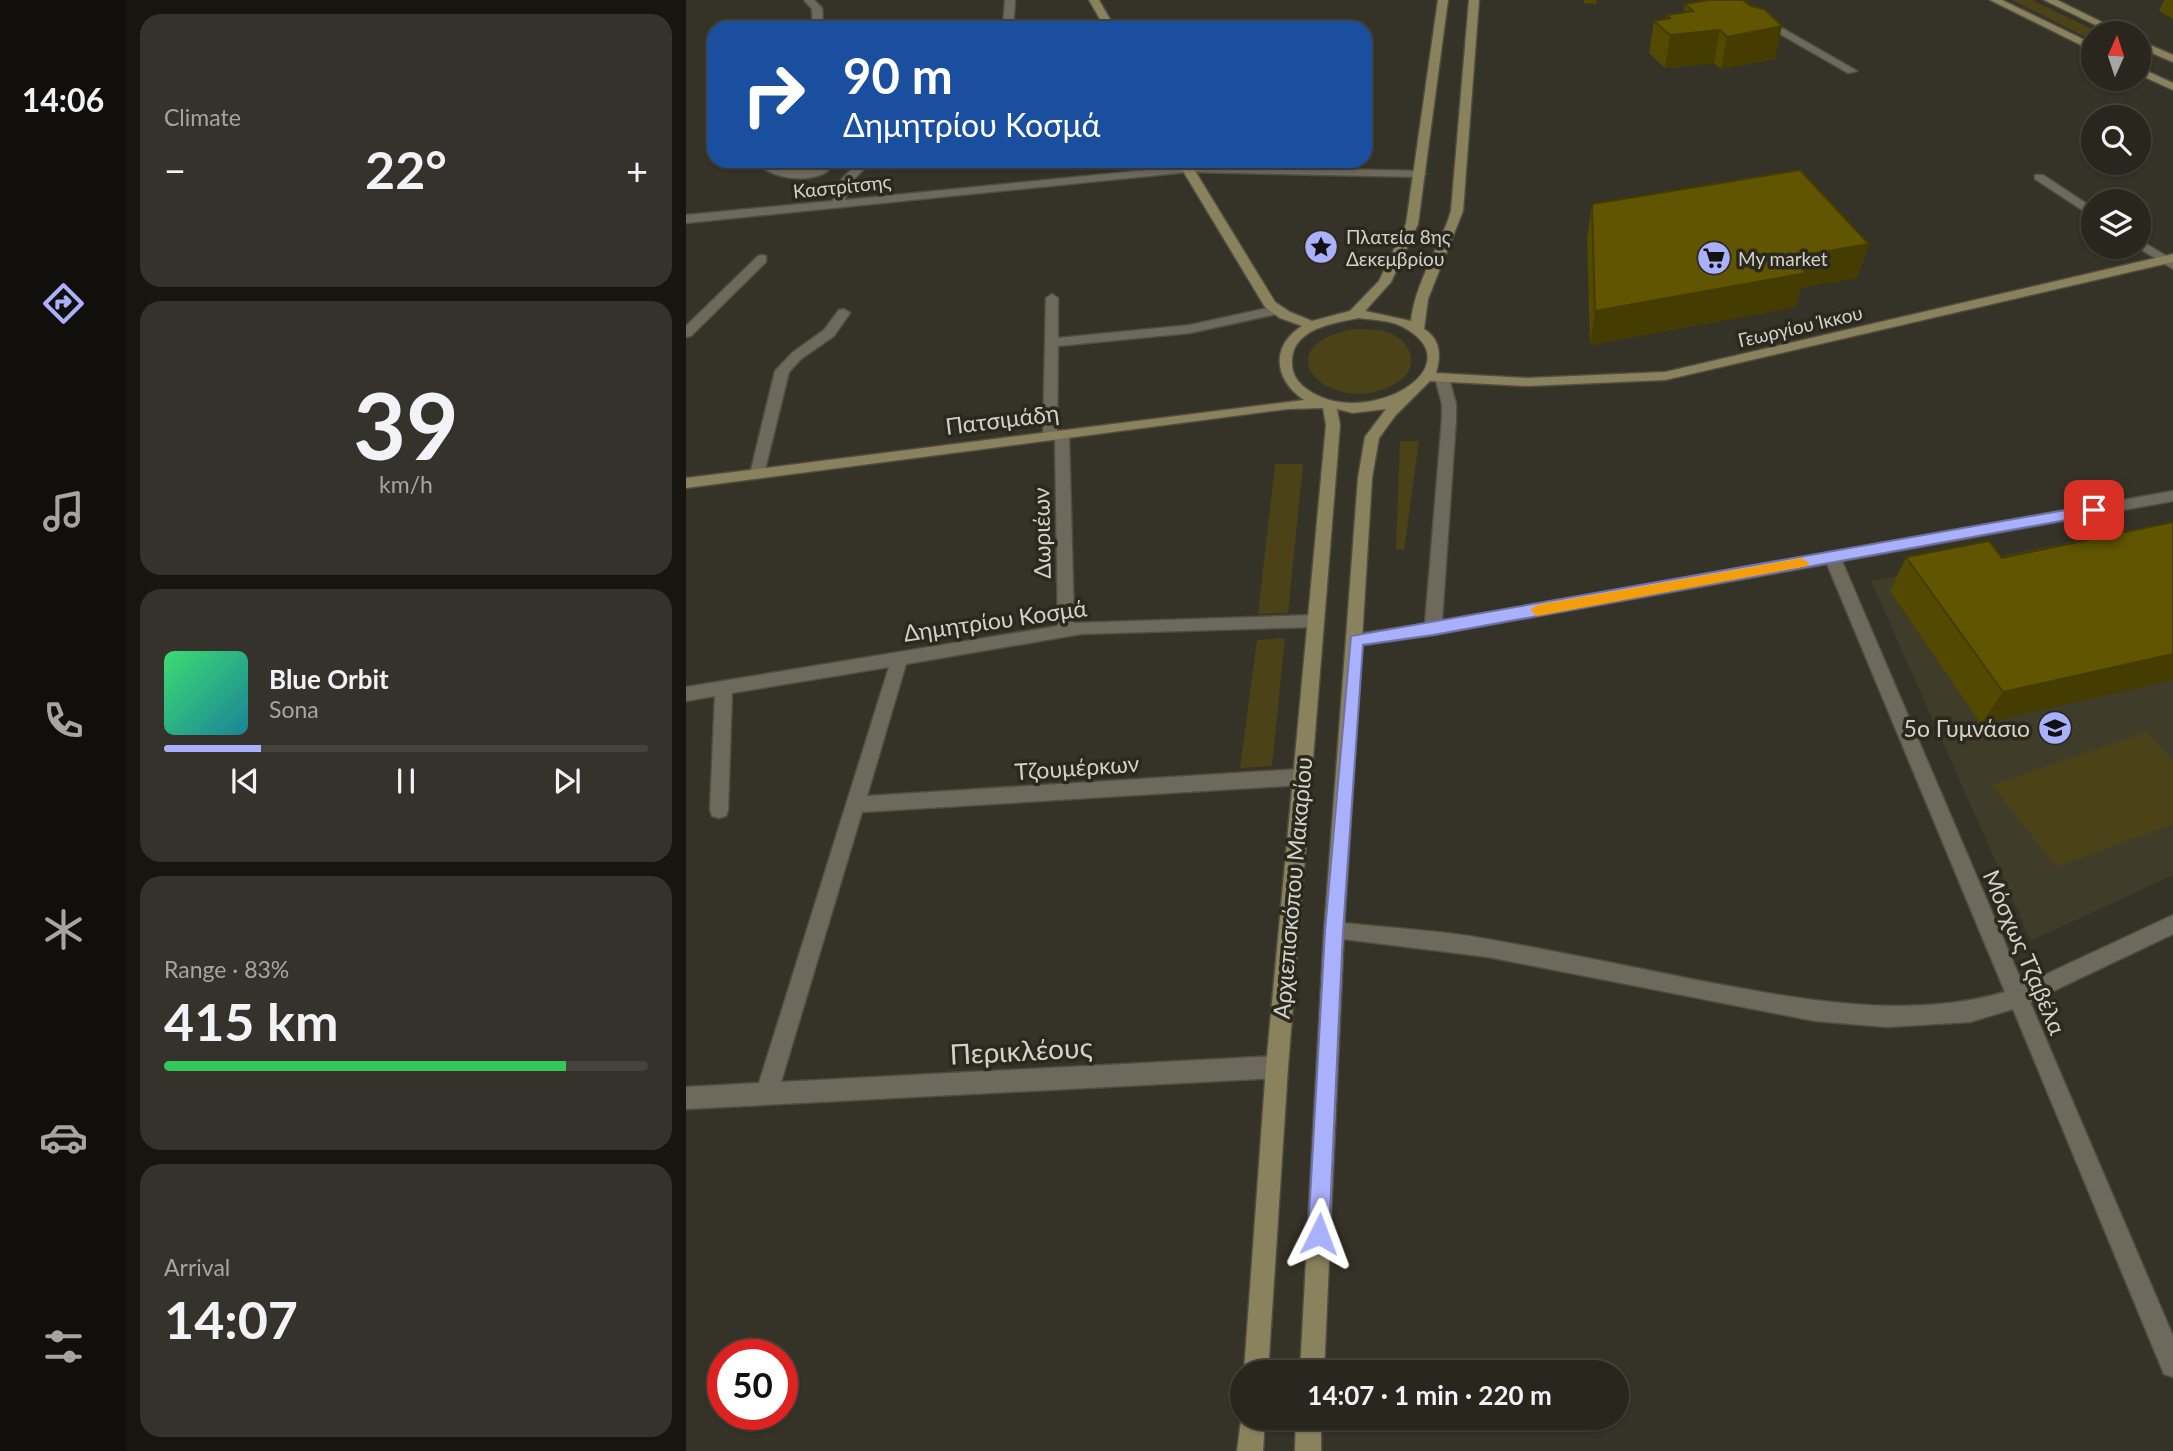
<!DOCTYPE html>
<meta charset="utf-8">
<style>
:root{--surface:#28261d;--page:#34322a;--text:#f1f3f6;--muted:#a5a5a4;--line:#44433b;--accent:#a9b0fc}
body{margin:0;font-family:Lato,sans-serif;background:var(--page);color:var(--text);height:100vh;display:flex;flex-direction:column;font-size:26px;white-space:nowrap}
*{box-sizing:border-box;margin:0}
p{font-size:23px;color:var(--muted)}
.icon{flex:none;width:38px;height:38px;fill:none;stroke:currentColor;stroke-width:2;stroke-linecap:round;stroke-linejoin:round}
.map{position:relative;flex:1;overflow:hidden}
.side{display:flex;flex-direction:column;gap:14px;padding:14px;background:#161510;width:560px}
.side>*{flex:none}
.top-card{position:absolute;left:21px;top:21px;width:665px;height:147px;border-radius:21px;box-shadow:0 2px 5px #0004,0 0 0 2px var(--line);background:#1a4fa0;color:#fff;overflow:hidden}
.needle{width:46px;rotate:3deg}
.tools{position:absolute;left:1395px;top:21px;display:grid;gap:14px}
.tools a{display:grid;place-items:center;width:70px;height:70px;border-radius:50%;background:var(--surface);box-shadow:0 2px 5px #0004,0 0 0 2px var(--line);font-size:35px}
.speed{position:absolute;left:21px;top:1339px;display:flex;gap:14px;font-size:35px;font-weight:700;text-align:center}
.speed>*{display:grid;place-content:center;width:91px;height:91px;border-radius:50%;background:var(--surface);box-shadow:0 2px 5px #0004,0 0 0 2px var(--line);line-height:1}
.speed .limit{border:10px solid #d22;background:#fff;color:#111}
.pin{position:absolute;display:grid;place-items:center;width:60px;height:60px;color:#fff;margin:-30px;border-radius:14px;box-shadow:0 4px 10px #0006}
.me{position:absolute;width:77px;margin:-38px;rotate:3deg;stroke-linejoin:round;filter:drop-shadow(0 0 5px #0008)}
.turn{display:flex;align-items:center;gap:24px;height:147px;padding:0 21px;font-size:32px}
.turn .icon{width:91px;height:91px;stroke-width:2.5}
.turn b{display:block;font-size:49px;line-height:60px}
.big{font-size:52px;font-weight:700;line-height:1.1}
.side .tile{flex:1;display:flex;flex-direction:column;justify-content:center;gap:10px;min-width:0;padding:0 24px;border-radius:21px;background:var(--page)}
.side .dial{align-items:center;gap:0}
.dial b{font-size:91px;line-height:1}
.song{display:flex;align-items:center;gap:21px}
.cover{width:84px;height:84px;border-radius:10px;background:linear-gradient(135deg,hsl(140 70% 55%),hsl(190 70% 35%))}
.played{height:7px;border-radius:4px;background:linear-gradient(90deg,var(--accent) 20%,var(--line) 20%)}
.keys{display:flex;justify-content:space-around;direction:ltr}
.heat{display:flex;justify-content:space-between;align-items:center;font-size:38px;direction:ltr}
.charge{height:10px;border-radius:5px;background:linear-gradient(90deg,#34c759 83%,var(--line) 0)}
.trip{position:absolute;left:544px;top:1360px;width:399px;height:70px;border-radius:35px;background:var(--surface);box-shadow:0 2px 5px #0004,0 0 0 2px var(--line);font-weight:700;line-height:70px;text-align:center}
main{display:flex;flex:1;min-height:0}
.menu{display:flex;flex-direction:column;width:126px;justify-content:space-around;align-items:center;background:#100f0c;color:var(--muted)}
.menu .icon{width:49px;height:49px}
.menu .on{color:var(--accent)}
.menu b{font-size:32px;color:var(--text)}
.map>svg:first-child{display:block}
.built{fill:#3f3c29}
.green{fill:#4b4317}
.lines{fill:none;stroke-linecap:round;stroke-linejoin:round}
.street-casing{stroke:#504e43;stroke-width:3}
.secondary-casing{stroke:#504e43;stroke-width:3}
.street{fill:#6d6a5c;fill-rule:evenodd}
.secondary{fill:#89825d;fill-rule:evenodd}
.wall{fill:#534901}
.shaded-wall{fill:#443c01}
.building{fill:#615501;stroke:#443c01;stroke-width:2}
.route{fill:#a9b0fc;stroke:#6e72a4;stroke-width:2}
.slow{fill:#f59e0b}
.labels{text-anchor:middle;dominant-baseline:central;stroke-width:7;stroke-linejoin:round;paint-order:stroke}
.far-street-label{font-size:19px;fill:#d3d2ca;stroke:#2b291d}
.far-poi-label{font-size:19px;fill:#d3d2ca;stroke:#2b291d;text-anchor:start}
.street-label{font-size:23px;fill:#d3d2ca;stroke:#2b291d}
.poi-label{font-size:23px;fill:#d3d2ca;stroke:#2b291d;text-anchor:end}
.near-street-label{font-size:28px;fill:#d3d2ca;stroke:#2b291d}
</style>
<main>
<nav class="menu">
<b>14:06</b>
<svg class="icon on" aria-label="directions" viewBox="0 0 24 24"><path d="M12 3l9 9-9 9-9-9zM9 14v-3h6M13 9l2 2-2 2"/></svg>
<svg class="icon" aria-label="music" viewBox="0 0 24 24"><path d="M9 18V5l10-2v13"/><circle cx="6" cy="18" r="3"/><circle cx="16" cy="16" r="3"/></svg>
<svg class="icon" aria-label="phone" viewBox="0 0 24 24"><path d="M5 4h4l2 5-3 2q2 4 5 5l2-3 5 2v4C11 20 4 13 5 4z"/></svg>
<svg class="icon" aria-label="climate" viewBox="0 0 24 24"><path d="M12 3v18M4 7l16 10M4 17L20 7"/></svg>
<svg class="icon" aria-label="car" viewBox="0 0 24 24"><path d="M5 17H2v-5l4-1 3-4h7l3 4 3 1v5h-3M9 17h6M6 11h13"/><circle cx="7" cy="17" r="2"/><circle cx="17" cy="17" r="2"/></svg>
<svg class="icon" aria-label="filters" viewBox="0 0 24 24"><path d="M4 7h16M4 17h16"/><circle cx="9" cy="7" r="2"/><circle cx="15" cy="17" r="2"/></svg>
</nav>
<section class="side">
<div class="tile"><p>Climate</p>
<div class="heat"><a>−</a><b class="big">22°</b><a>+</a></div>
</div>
<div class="tile dial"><b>39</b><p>km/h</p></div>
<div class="tile">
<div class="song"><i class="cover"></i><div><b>Blue Orbit</b><p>Sona</p></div></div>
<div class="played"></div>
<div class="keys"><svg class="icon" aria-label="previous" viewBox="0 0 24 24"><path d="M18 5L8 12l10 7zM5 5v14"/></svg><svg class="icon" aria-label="pause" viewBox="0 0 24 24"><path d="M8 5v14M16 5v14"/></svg><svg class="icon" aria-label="next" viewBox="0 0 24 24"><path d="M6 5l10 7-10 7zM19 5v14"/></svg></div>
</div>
<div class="tile"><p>Range · 83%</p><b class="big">415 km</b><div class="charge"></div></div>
<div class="tile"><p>Arrival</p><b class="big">14:07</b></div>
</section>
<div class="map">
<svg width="1487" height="1451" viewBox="0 0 1487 1451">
<rect width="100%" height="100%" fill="#353327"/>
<polygon class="built" points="1487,522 1487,875 1345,941 1185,581"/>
<g class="green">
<polygon points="1326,0 1346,0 1414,33 1407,33 1407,41"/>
<path d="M669 329C680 329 691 329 701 332 730 342 735 373 705 386 642 417 574 346 669 329Z"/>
<polygon points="714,441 733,441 718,550 710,549"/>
<polygon points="589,464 617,464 602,613 572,614"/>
<polygon points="599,638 586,766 554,768 571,640"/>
<polygon points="1461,732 1487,761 1487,824 1370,867 1306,785"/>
</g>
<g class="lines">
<g class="street-casing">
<g id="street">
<polygon points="118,0 128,0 136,8 137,28 127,28 126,9"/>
<polygon points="319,0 329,0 327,28 317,28"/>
<polygon points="1035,0 1047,0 1171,71 1162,73"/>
<path d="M69 161H81L92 168 103 170 136 168 142 171C122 184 85 179 69 161Z"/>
<polygon points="174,161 186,161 163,184 159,200 502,166 734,171 740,174 734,177 502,172 0,223 0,215 147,201 152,183"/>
<polygon points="1349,175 1357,175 1407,208 1407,217 1349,179"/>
<polygon points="1452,239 1487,260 1487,269 1451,247"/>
<polygon points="76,255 80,256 80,262 5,336 0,337 0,326 72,256"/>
<polygon points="366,294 372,298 372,338 504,325 591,306 597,310 591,314 504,333 372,346 371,431 381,431 383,434 388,623 628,615 636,621 628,627 395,634 220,664 181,796 616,769 622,772 625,777 622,782 616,785 176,812 95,1082 591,1056 599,1060 602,1067 599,1074 591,1078 0,1109 0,1087 73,1083 203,667 46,693 42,810 40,816 33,818 26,816 24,810 29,696 0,701 0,687 372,626 369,439 359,439 357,436 360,298"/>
<polygon points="158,309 164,313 148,336 115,359 103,372 78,474 71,479 66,478 64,474 89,371 106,353 138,330 153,310"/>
<path d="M756 374 763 378 770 404V419L756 621 1487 491V501L1156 561 1337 985 1487 915V934L1344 1002 1487 1336V1377L1478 1374 1327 1009 1284 1022 1201 1027 1129 1021 802 957 641 937 638 931 641 925 648 922C700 928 755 930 806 940 874 952 942 966 1010 980 1111 999 1218 1021 1319 992L1141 564 747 635 670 646 664 644 662 640 670 634 739 624 756 419V404L749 378Z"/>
</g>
</g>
<g class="secondary-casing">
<g id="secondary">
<polygon points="403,0 413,0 429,28 419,28"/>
<path d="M752 0H762L732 224 705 282 679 311 725 321C729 282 754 248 765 211L783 0H793L777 211 742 299 738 329C755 339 755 356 750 373L842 378 979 372 1487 254V262L979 380 842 386 744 381 709 416 693 438 686 478 658 931 638 1372H614L638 931 672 478 679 437 700 409 667 413 651 409 654 425 602 1067 582 1372H558L580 1067 640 425 637 408 602 409 0 488V478L618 400C588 380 584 346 616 326L594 318 579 307 491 161H503L589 302 604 312 626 321 664 311 693 281 720 224ZM673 318C686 320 703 320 715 326 793 365 681 431 622 390 613 384 606 375 606 364 604 329 647 323 673 318Z"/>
<polygon points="1304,0 1316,0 1407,44 1407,51"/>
<polygon points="1358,0 1371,0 1438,33 1426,33"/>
<polygon points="1452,40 1487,55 1487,62 1452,47"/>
<polygon points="1452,67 1487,83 1487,90 1452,74"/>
<polygon points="556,1413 556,1418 579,1418 577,1451 551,1451"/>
<polygon points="610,1418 635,1418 635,1451 609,1451"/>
</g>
</g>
<use href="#street" class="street"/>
<use href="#secondary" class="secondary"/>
</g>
<g class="wall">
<polygon points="898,0 911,0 910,4 898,3"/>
<polygon points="1478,0 1487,0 1487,19 1473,11"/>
<polygon points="999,4 1089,59 1035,69 1028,63 979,68 963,53 968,21 980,19 981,15 998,13"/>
<polygon points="906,204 1183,244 1171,278 1115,288 1110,307 904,345 901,238"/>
<polygon points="1487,522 1295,724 1204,591 1220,557 1316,558"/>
</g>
<g class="shaded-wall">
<polygon points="1096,26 1089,59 1035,69 1041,37"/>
<polygon points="1034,30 1028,63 979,68 984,35"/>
<polygon points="1183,244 1171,278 1115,288 1110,307 904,345 909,311 1107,257"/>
<polygon points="1487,654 1487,680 1295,724 1317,692"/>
</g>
<g class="building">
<polygon points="1023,0 1057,0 1065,6 1078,9 1096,26 1041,37 1034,30 984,35 968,21 984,18 981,15 1007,11 999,4"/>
<polygon points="1114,170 1183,244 1107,257 1120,273 909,311 906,204"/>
<polygon points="1487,522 1487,654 1317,692 1220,557 1303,541 1316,558"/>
</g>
<polygon class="route" points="1408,505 1415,510 1413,514 747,635 677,645 657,931 643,1234 640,1242 633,1245 625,1242 622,1234 639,931 665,636"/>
<polygon class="slow" points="1116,558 1123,563 1121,566 851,616 844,610 851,605"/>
<defs>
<g id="sight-disc" transform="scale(1.75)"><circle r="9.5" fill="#a9b0fc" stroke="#2b291d"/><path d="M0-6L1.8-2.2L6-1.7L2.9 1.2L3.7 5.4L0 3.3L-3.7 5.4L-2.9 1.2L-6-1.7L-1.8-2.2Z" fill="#111"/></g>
<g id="supermarket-disc" transform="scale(1.75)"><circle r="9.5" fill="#a9b0fc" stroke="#2b291d"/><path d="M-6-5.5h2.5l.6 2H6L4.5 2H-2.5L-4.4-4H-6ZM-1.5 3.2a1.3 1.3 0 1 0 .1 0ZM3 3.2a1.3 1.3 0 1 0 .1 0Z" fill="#111"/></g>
<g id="school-disc" transform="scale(1.75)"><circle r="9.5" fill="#a9b0fc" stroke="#2b291d"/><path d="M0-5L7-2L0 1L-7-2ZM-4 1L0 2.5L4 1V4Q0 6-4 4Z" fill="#111"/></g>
</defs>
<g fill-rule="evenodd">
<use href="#sight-disc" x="635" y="247"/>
<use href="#supermarket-disc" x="1028" y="258"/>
<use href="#school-disc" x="1369" y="728"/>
</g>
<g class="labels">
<g class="far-street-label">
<text transform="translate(156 186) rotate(-6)">Καστρίτσης</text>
<text transform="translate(1114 326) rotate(-13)">Γεωργίου Ίκκου</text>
</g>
<g class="far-poi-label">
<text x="660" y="236">Πλατεία 8ης<tspan x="660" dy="22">Δεκεμβρίου</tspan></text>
<text x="1052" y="258">My market</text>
</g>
<g class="street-label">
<text transform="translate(316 419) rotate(-7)">Πατσιμάδη</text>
<text transform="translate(355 533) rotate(-91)">Δωριέων</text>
<text transform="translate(309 620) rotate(-8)">Δημητρίου Κοσμά</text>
<text transform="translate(391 767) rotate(-4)">Τζουμέρκων</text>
<text transform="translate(606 888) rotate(-85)">Αρχιεπισκόπου Μακαρίου</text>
<text transform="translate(1339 952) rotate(67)">Μόσχως Τζαβέλα</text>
</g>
<g class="poi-label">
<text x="1344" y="728">5ο Γυμνάσιο</text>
</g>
<g class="near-street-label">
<text transform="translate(335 1050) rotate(-3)">Περικλέους</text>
</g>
</g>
</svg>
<div class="tools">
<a><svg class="needle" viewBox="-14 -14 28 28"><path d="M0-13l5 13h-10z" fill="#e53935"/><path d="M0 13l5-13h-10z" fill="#a5a5a4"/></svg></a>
<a><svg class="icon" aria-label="search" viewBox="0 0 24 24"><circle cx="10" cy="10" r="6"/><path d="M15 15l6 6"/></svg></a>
<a><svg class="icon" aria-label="layers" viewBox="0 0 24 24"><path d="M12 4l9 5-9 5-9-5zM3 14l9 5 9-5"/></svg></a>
</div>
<div class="speed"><div class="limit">50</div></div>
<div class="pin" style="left:1408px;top:510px;background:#d93025"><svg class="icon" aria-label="arrive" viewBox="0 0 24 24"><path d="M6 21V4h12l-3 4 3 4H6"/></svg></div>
<svg class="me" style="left:633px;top:1234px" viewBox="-20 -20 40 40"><path d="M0-17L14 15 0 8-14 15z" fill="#a9b0fc" stroke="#fff" stroke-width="4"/></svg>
<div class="trip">14:07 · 1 min · 220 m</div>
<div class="top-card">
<div class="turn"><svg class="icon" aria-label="right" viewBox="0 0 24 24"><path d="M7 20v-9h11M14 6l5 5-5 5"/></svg><div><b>90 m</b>Δημητρίου Κοσμά</div></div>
</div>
</div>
</main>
